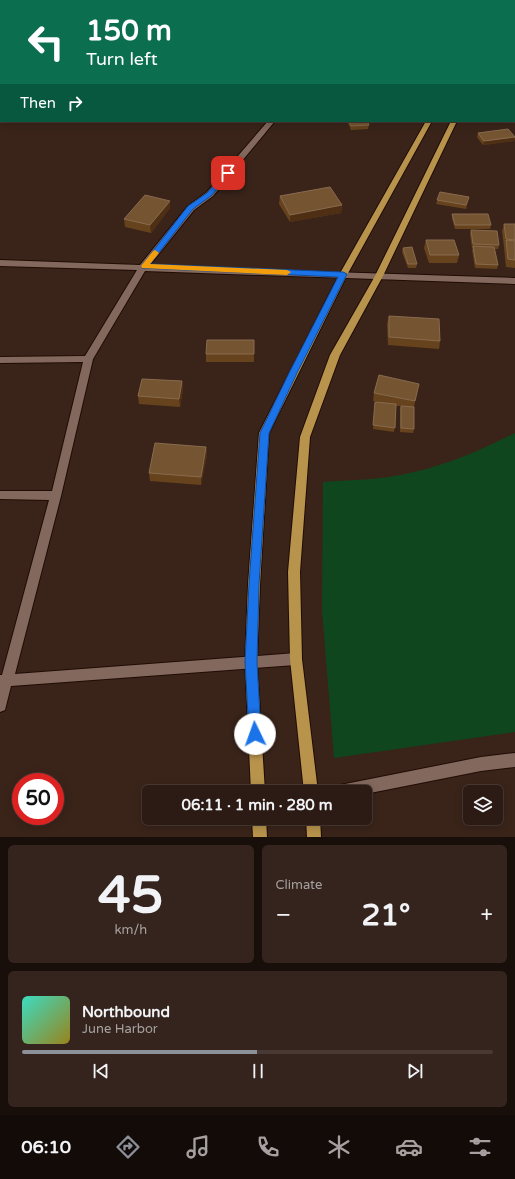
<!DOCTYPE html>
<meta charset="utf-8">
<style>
:root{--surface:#2c1b14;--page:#34241d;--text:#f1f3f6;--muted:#a6a1a0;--line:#483934;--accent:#8c9099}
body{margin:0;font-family:"Varela Round",sans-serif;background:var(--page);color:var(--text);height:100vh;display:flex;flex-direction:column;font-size:15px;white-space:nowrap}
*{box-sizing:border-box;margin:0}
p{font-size:13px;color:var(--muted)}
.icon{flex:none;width:22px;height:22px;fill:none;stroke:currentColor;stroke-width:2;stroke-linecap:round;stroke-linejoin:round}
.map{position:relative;height:837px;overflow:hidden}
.panel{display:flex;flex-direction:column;gap:8px;padding:8px;background:#180f0b;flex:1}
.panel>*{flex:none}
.top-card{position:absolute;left:0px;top:0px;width:515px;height:122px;box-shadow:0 2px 10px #0003,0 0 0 1px var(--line);background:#0b6e4f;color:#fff;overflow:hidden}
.fabs{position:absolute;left:463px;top:785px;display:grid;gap:8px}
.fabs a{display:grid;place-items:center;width:40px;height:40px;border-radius:6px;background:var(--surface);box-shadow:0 2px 10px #0003,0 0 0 1px var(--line);font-size:20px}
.speed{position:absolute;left:12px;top:773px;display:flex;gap:8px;font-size:20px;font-weight:700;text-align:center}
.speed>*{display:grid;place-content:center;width:52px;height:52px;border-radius:50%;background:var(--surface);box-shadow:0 2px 10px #0003,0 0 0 1px var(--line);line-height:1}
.speed .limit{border:6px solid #d22;background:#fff;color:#111}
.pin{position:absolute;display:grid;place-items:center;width:34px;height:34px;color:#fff;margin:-17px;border-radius:8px;box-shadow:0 2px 6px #0006}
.me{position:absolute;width:44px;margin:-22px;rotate:357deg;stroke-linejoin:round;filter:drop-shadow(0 0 3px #0008)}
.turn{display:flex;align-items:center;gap:14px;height:84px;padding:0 20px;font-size:18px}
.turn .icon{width:52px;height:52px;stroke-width:2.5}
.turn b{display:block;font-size:28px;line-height:34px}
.then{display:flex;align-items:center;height:38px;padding:0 20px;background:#0003;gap:8px;font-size:15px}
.big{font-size:30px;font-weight:700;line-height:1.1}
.panel .card{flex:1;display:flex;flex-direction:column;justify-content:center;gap:6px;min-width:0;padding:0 14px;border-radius:6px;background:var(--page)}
.panel .dial{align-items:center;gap:0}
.dial b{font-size:52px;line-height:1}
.song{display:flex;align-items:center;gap:12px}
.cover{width:48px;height:48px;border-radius:6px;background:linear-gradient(135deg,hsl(170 70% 55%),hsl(50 70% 35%))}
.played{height:4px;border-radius:2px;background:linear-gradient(90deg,var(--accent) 50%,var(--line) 50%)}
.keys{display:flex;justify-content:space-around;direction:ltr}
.heat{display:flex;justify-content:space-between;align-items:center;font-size:22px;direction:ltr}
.panel .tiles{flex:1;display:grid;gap:8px;grid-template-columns:1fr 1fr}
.card:last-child{grid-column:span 2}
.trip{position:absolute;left:142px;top:785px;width:230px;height:40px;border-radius:6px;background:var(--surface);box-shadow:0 2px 10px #0003,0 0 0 1px var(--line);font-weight:700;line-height:40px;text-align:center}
.menu{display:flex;height:64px;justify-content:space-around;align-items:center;background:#120b08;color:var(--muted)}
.menu .icon{width:28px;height:28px}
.menu .current{color:var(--accent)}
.menu b{font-size:18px;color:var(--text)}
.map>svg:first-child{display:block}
.green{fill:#10461e}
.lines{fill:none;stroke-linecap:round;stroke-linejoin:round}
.minor-casing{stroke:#200c05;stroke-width:2}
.major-casing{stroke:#200c05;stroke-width:2}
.minor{fill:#83685d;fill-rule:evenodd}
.major{fill:#b7934c;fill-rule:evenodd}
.wall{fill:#66431d}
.shaded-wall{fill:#4e2f13}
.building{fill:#755432;stroke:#886b4d}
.route{fill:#1a73e8;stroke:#114b97}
.slow{fill:#f59e0b}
</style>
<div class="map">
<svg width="515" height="837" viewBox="0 0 515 837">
<rect width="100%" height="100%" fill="#3a241a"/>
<path class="green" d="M515 433V732L334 758 322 610 323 482C348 480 375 480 400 475 440 468 479 451 515 433Z"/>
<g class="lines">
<g class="minor-casing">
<g id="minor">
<polygon points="64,0 71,0 72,1 65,1"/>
<rect x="514" y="76" width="1" height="5"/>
<rect x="0" y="95" width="1" height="4"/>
<polygon points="268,121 275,121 213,196 194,210 149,266 515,278 515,284 145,271 93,359 61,496 15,674 296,653 300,655 302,659 300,663 296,665 11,686 5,710 0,712 0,675 2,675 49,500 0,499 0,491 52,491 83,362 0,363 0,357 85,356 137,270 0,266 0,260 140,265 188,206 207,192"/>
<polygon points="515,753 515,767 481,771 365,794 365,792 333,792 335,787 340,785 481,757"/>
</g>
</g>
<g class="major-casing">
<g id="major">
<polygon points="513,0 515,0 515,4 514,1 512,1"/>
<polygon points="426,121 432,121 347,275 269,433 260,585 257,662 265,792 251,792 245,662 248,585 259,433 339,275"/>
<polygon points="451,121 457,121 383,276 340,355 310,437 300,572 302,659 318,792 304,792 290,659 288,572 300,437 330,355 375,276"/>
<polygon points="252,818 266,818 267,837 253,837"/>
<polygon points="306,818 320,818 321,837 307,837"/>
</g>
</g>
<use href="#minor" class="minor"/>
<use href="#major" class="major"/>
</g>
<g class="wall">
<polygon points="347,121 367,121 369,125 368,129 351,130"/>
<polygon points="478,133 515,136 515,138 514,141 483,145 477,137"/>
<polygon points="440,192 469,197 466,209 436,204"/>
<polygon points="280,196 342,205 341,213 290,222 279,204"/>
<polygon points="170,201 170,208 151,233 125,227 124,219"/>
<polygon points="452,214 491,225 490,229 455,229 452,218"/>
<polygon points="504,224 515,224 515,268 506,267 504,247 502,231"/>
<polygon points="471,230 499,245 498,249 495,249 498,265 497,269 475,268 472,250 473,248 472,248 470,234"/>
<polygon points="426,240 459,255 457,263 429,263 424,248"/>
<polygon points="403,248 417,264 416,268 408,268 402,252"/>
<polygon points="389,316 440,341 439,349 388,345 387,324"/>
<polygon points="254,340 254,362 206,362 206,354"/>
<polygon points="182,381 183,389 180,407 139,404 138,396"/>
<polygon points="374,393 415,401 414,408 414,429 413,433 400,432 400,410 401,406 396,406 394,432 373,429 375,402 382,403 373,401"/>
<polygon points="206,447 207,455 201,485 150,481 149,473"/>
</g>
<g class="shaded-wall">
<polygon points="515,137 514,141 483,145 484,141"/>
<polygon points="170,201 170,208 151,233 150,225"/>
<polygon points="342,205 341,213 290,222 290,215"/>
<polygon points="182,381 183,389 180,407 179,399"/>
<polygon points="206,447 207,455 201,485 201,477"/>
</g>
<g class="building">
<polygon points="349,121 367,121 369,125 351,126"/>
<polygon points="508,129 515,137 484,141 478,133"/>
<polygon points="330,187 342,205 290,215 280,196"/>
<polygon points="440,192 469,197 466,205 437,200"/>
<polygon points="145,195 170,201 150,225 124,219"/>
<polygon points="452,214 488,214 491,225 455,225"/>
<polygon points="504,224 515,224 515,240 506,239"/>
<polygon points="471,230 497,231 499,245 473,244"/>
<polygon points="426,240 454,240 459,255 430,255"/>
<polygon points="506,240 515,241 515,260 508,259"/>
<polygon points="473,246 494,247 498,265 476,264"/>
<polygon points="412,247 417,264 408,264 403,248"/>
<polygon points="389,316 439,319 440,341 389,337"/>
<polygon points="207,340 254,340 254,354 206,354"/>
<polygon points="379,375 419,384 415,401 374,393"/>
<polygon points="142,379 182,381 179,399 138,396"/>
<polygon points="375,402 396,404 395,428 373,425"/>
<polygon points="401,406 414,407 414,429 401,428"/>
<polygon points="155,443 206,447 201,477 149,473"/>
</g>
<polygon class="route" points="225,172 231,173 212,195 193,209 150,264 343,272 347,274 297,373 269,433 259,584 257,662 261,734 259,739 255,741 251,739 249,734 245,662 249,584 260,433 289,373 338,277 142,268 142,265 188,206 207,193"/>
<polygon class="slow" points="155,250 159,253 150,264 287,270 291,272 287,275 142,268 141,266 153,251"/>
</svg>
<div class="fabs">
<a><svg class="icon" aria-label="layers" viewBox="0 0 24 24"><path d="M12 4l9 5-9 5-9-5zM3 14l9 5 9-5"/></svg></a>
</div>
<div class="speed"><div class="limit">50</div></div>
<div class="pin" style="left:228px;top:173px;background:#d93025"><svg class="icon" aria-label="arrive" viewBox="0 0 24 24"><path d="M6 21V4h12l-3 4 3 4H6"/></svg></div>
<svg class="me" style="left:255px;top:734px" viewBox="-20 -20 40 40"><circle r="19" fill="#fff"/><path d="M0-13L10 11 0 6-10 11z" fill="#1a73e8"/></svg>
<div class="trip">06:11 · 1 min · 280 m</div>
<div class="top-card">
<div class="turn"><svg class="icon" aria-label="left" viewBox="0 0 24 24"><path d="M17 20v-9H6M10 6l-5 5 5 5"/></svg><div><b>150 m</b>Turn left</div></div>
<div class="then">Then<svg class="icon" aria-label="right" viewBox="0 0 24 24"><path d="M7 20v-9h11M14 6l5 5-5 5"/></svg></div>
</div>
</div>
<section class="panel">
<div class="tiles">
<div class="card dial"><b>45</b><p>km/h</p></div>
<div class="card"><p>Climate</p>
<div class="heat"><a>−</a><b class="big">21°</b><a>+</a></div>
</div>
<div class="card">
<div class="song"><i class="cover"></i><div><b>Northbound</b><p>June Harbor</p></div></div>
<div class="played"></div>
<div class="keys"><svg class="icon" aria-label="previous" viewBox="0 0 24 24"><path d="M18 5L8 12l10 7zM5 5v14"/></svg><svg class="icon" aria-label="pause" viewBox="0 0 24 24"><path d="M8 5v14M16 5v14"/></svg><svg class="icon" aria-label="next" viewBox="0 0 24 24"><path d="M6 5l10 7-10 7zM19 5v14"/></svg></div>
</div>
</div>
</section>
<nav class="menu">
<b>06:10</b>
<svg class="icon current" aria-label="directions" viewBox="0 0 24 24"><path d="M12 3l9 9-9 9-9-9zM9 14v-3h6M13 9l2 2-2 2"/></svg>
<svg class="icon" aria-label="music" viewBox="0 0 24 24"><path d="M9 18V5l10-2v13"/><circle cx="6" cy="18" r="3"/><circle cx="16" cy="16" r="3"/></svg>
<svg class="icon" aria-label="phone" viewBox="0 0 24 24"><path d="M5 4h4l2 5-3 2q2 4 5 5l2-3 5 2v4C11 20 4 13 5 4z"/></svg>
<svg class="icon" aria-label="climate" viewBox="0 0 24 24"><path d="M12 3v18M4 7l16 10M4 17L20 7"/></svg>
<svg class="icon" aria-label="car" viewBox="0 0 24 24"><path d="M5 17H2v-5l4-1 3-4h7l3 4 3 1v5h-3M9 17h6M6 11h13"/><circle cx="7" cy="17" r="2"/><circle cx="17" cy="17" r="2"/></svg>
<svg class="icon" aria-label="filters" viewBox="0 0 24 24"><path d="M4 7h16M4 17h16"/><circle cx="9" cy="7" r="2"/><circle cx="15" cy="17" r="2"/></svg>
</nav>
